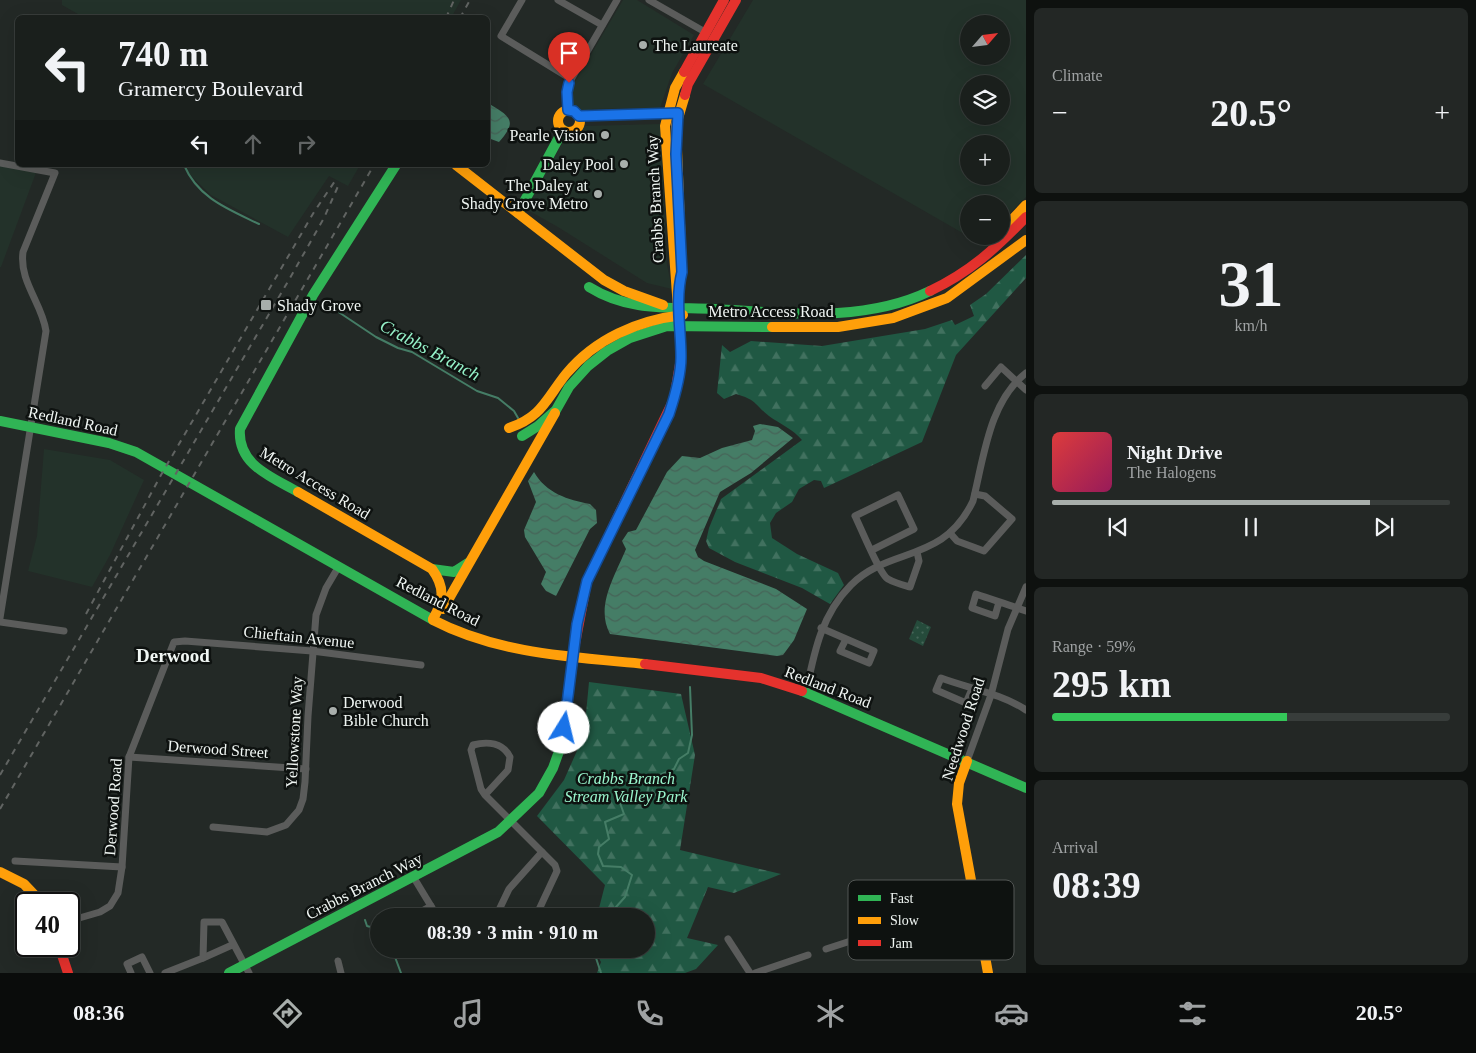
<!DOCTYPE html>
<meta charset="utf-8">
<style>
:root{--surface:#1a1f1c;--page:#232725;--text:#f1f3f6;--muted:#9fa2a3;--line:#383d3b;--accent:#a8aeab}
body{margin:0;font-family:Georgia,serif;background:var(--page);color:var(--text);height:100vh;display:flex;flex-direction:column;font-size:19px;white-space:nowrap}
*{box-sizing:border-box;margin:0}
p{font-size:16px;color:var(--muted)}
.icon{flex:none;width:28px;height:28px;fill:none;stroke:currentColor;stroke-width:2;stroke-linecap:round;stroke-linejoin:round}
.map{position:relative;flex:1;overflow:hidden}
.side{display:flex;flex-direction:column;gap:8px;padding:8px;background:#0e110f;width:450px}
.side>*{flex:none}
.banner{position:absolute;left:15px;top:15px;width:475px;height:152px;border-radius:8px;box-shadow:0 5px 20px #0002,0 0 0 1px var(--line);background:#1a1f1c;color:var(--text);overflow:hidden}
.needle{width:32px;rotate:62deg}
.tools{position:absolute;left:960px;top:15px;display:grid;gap:10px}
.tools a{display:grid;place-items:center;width:50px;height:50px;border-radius:50%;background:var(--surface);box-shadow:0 5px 20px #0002,0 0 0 1px var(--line);font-size:25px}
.speed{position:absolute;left:15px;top:892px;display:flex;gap:10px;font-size:25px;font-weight:700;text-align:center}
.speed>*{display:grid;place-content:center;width:65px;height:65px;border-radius:50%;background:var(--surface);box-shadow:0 5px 20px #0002,0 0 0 1px var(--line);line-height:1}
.speed .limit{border:2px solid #111;border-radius:8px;background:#fff;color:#111}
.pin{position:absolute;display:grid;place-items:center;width:42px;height:42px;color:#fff;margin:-51px -21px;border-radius:50% 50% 50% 0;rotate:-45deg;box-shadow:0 0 5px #0007}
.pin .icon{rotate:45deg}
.me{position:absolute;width:55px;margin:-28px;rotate:9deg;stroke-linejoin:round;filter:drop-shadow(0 0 4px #0008)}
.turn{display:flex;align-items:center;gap:18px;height:105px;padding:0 20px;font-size:22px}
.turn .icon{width:65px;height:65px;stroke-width:2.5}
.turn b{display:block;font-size:35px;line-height:42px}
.lanes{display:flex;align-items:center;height:48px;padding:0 20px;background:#0003;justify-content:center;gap:25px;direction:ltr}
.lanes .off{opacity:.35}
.big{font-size:38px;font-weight:600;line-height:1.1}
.side .tile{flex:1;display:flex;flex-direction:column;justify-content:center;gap:8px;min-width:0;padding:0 18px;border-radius:8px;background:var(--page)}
.side .dial{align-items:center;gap:0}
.dial b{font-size:65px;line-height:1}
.song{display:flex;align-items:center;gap:15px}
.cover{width:60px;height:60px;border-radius:8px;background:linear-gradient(135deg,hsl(0 70% 55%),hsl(330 70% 35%))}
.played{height:5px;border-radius:2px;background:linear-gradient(90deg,var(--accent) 80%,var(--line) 80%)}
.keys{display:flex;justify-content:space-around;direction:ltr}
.heat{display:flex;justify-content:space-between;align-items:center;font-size:28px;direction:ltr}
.charge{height:8px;border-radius:4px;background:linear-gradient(90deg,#34c759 59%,var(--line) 0)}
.trip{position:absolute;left:370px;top:908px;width:285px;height:50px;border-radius:25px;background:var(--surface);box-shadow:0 5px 20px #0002,0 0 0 1px var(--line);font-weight:600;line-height:50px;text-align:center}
.menu{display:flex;height:80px;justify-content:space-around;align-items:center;background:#0a0c0b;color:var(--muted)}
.menu .icon{width:35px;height:35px}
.menu .on{color:var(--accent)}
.menu b{font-size:22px;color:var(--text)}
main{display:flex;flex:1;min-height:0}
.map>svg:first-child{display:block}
.built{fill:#23322a;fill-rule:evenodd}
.grass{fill:url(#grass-dots)}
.forest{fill:url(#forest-firs)}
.water{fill:url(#water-waves)}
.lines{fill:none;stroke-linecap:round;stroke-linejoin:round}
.stream{stroke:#457d66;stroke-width:2}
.street{stroke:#5b5c5b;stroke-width:7}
.fast{stroke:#30b455;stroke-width:10}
.slow{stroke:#ff9f0a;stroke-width:10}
.jam{stroke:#e5322d;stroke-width:10}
.rail{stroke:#616462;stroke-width:2;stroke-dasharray:6 6;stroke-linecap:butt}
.route-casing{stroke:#114b97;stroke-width:12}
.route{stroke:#1a73e8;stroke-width:9}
.poi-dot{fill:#a8aeab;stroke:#0e1210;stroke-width:2}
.labels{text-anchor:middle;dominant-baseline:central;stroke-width:5;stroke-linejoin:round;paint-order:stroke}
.poi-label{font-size:16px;fill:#f0f6f3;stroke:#0e1210;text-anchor:start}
.street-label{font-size:16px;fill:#f0f6f3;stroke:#0e1210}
.park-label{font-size:16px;font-style:italic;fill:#9af7ce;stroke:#0e1210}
.water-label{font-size:18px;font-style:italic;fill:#95f2c9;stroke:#0e1210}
.quarter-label{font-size:19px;font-weight:bold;fill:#f0f6f3;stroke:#0e1210}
.key{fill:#0e1210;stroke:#525654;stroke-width:1}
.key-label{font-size:14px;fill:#f0f6f3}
</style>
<main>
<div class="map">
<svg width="1026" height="973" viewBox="0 0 1026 973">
<defs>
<pattern id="grass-dots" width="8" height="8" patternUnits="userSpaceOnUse" patternTransform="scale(1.25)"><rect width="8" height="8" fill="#254b3b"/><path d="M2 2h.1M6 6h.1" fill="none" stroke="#456658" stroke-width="1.8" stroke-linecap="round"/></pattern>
<pattern id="forest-firs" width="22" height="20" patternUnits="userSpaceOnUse" patternTransform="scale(1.25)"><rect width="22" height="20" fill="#205843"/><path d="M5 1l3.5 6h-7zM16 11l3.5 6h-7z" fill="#41715f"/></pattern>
<pattern id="water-waves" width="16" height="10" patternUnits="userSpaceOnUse" patternTransform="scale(1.25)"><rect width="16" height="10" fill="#457d66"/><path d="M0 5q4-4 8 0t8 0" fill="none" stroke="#466458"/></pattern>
</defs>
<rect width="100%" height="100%" fill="#232926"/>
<g class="built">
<polygon points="62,0 461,0 451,18 85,18 62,5"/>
<polygon points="623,0 637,0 694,35 672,73 660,108 592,109 583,113 573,105 573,85"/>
<path d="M753 0H1026V197L1001 222V204H969V236H987L980 243 703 84ZM969 24H1001V56H969ZM969 84H1001V116H969ZM969 144H1001V176H969Z"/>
<polygon points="660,124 667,265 672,289 647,283 558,227 524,208 566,137 584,126"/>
<polygon points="0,163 37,170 1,267 0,267"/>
<polygon points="186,165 360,165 348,186 329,176 288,237 211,195 189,174"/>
<polygon points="44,449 110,460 144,480 110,555 92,587 28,571 37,536"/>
</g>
<polygon class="grass" points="917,620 931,627 923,646 909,639"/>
<g class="forest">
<path d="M1026 255V278L956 355 922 442 824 488 821 481 814 480 799 489 792 502 776 513 770 523 772 538 797 554 838 573 844 585 830 604 802 588 735 562 709 548 706 541 709 528 721 499 802 440C793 429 780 424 769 416 754 404 757 400 736 394L724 399 717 393 722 345 730 352 751 341 822 346 925 329 952 320 955 325 974 316 970 305 986 294Z"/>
<polygon points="589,682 681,694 695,755 680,850 781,874 734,893 708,887 687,938 718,945 696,969 685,973 597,973 601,962 594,949 646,949 646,916 597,916 605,885 537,816 564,780 584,735"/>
</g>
<g class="water">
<path d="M488 103C509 116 519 120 499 142L488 138Z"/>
<path d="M760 424 778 427 793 438 751 473 720 492 695 550 698 557 704 561 776 589 807 609 794 640 783 655 777 656 610 634C595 606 615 576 626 549L622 541 628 532 636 530 667 472 682 456 700 458 722 448 752 440 755 431 753 426Z"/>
<path d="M534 472C546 493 568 500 590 504L596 510 597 523 590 529 556 596 546 591 541 584 546 572 525 537 524 530 536 502 528 481Z"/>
</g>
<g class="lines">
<g class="stream">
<path d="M184 165C198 198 228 209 259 224"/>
<polyline points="328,305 376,337 398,348 412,352 477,391 498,398 514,411 518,418"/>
<path d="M630 916 628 908 620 910 616 907 625 897 632 875 621 867 603 866 598 854 599 847 609 839 605 822 624 814 620 803 630 793 641 799C649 795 648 787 650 779L674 769 679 759 688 753 692 735 690 687"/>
<polyline points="365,920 367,926 374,928 379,936"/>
<polyline points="387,949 395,957 401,973"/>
<polyline points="601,973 596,958 612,949"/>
</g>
<g class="street">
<polyline points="522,0 501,36 571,79"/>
<polyline points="558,0 602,25"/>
<polyline points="649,0 705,32"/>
<polyline points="568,110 567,96 569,83 617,0"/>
<path d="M0 163 55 173 23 252C19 282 42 303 46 331L0 618"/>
<polyline points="985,386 1001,367 1026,390"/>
<polyline points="950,533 957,541 984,551 1012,519 985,496 975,494"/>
<path d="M872 550 914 529 898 495 855 516C860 526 880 575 888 579 895 583 903 585 910 587L919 561 917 552"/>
<path d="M999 602 995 616 972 608 976 594C993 600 1010 605 1026 611"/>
<polyline points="0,622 64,631"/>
<polyline points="821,628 874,651 869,663 840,651 846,639"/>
<path d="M972 689 966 703 936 690 941 678C968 688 1002 694 1026 710"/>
<path d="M806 692C814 653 821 615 851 585 890 546 943 564 973 501 984 457 989 402 1026 373"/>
<polyline points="129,757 306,769"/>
<polyline points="967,761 991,695 1008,629 1026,587"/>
<path d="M485 795 508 770 510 757C503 743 488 741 473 745L471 750 481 789 485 795 542 852"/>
<polyline points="213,827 267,832 286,825 299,810 303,799 305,782 308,716 316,615 326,588 339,566"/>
<polyline points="15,861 122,867"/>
<polyline points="414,878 437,916"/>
<polyline points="413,916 431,906"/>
<polyline points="500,916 498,912 509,889 542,852 555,865 557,871 536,916"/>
<polyline points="69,921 100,912 110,906 118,893 122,867 129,757 174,642 185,641 312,651 421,665"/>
<polyline points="728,939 750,973"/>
<polyline points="826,949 974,901"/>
<polyline points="203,958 232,945"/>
<polyline points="338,961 341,973"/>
<polyline points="131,973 127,964 142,957 150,973"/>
<polyline points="165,973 203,958 204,922 222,922 249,973"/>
<polyline points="755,973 808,955"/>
</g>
<g class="fast">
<polyline points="518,213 563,130"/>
<path d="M589 287C629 312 670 307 715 309 786 313 864 323 930 291"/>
<polyline points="0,421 109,443 136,452 433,620"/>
<polyline points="522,436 538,426 556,410 569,387 588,366 607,351 630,338 667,326 772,327"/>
<path d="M298 492C272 477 237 465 240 429L313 295 396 165"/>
<polyline points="432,569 454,572 468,563"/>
<polyline points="802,691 1026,788"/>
<polyline points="229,973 498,832 539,793 553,768 562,743 575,644"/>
</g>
<g class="slow">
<circle cx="569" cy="121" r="11"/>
<polyline points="579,116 673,113"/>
<polyline points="456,165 604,280 624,291 663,305"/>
<polyline points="1011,221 1026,205"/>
<polyline points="679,286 682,272 676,125 685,95"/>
<polyline points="679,323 665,126 675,88 684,72"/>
<polyline points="772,327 838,327 893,318 947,298 1026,240"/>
<path d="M509 428C542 417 546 399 566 374 595 339 638 320 683 315"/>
<path d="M298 492 432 569C445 587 444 600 433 619"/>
<polyline points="443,609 555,413"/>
<path d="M433 620C498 654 573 657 645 664"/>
<polyline points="967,761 959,783 957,804 988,973"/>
<polyline points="0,872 24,884 43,904"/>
</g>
<g class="jam">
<polyline points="684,72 724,0"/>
<polyline points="685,95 688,84 736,0"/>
<path d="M930 291C970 272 995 249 1026 217"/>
<polyline points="575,644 587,581 674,399 681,358 679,323"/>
<polyline points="645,664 761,678 802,691"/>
<polyline points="59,946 68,973"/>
</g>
<g class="rail">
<polyline points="446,18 454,0"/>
<polyline points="460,18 470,0"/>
<polyline points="86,614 161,475 314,212 335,181"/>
<polyline points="0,775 290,278 324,218 339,184"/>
<polyline points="0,809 374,165"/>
</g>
</g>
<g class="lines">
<g class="route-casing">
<path id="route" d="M564 728 577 624 587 581 669 414C675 396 681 376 681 357 681 329 675 300 682 272L676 154 678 113 579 116 574 111 568 110 567 92 569 83"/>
</g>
<use href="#route" class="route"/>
</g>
<g class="poi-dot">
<circle cx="643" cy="45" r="5"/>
<circle cx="605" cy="135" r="5"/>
<circle cx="624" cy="164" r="5"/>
<circle cx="598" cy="194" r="5"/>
<rect x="260" y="299" width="12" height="12" rx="2.5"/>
<circle cx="333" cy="711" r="5"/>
</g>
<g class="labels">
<g class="poi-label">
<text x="653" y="45">The Laureate</text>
<text x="595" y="135" text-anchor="end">Pearle Vision</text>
<text x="614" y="164" text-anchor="end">Daley Pool</text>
<text x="588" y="185" text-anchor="end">The Daley at<tspan x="588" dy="18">Shady Grove Metro</tspan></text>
<text x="277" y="305">Shady Grove</text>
<text x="343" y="702">Derwood<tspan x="343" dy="18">Bible Church</tspan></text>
</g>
<g class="street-label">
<text transform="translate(655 199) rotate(-93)">Crabbs Branch Way</text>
<text x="771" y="311">Metro Access Road</text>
<text transform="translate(73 421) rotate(12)">Redland Road</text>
<text transform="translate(315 483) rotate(31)">Metro Access Road</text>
<text transform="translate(438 601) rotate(27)">Redland Road</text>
<text transform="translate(299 637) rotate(6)">Chieftain Avenue</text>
<text transform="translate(828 687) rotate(21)">Redland Road</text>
<text transform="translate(963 729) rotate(-72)">Needwood Road</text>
<text transform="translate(294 732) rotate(-87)">Yellowstone Way</text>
<text transform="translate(218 749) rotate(4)">Derwood Street</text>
<text transform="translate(113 807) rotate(-86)">Derwood Road</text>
<text transform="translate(364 886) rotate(-27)">Crabbs Branch Way</text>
</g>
<g class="park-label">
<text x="626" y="778">Crabbs Branch<tspan x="626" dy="18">Stream Valley Park</tspan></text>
</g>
<g class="water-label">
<text transform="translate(430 350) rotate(28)">Crabbs Branch</text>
</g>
<g class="quarter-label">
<text x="173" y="655">Derwood</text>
</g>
</g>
<rect x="848" y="880" width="166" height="80" rx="8" class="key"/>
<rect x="858" y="895" width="23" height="6" fill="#30b455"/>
<rect x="858" y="917" width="23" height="7" fill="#ff9f0a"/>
<rect x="858" y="940" width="23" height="6" fill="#e5322d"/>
<g class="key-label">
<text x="890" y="903">Fast</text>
<text x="890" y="925">Slow</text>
<text x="890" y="948">Jam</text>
</g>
</svg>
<div class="tools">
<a><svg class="needle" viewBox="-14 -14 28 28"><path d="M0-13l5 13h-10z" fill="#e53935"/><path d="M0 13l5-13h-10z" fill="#9fa2a3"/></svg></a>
<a><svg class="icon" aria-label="layers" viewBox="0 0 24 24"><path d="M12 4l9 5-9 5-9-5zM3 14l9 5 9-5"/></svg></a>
<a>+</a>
<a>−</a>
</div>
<div class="speed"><div class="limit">40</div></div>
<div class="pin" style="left:569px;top:83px;background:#d93025"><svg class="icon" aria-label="arrive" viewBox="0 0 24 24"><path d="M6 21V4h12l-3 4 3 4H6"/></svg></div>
<svg class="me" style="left:564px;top:728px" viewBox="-20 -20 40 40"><circle r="19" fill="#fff"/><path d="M0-13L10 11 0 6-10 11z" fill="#1a73e8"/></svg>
<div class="trip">08:39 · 3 min · 910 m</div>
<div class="banner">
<div class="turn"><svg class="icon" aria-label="left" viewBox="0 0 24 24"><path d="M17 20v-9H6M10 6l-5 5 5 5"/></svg><div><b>740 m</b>Gramercy Boulevard</div></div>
<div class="lanes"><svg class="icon" aria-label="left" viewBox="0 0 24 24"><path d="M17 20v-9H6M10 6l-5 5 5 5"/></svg><svg class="icon off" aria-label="ahead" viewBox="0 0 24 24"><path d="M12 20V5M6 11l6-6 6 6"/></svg><svg class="icon off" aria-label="right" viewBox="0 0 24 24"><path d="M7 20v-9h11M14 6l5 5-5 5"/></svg></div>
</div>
</div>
<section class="side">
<div class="tile"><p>Climate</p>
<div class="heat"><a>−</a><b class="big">20.5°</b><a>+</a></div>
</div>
<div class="tile dial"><b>31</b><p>km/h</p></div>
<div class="tile">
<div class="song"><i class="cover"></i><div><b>Night Drive</b><p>The Halogens</p></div></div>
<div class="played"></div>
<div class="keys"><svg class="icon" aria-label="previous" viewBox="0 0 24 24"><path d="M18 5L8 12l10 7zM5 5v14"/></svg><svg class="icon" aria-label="pause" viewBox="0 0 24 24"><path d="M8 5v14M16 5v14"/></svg><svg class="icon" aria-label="next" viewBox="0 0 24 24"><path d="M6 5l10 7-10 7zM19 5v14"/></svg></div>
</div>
<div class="tile"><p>Range · 59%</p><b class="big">295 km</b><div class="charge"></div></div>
<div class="tile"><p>Arrival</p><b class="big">08:39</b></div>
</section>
</main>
<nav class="menu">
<b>08:36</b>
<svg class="icon on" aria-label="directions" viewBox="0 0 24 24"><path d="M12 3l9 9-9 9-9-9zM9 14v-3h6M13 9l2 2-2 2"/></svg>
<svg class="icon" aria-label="music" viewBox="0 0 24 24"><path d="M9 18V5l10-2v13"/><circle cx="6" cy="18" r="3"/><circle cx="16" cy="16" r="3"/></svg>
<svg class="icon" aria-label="phone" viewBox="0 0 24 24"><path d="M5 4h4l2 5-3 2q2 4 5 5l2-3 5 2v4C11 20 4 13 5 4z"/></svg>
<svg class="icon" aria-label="climate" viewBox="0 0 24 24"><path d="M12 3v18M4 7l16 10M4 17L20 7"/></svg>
<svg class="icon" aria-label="car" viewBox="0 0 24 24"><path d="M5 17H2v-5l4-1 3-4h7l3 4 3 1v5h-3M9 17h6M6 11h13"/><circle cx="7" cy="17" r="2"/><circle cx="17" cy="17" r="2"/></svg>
<svg class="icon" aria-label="filters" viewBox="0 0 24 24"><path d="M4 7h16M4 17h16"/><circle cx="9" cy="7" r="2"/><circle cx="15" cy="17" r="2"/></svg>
<b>20.5°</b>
</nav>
